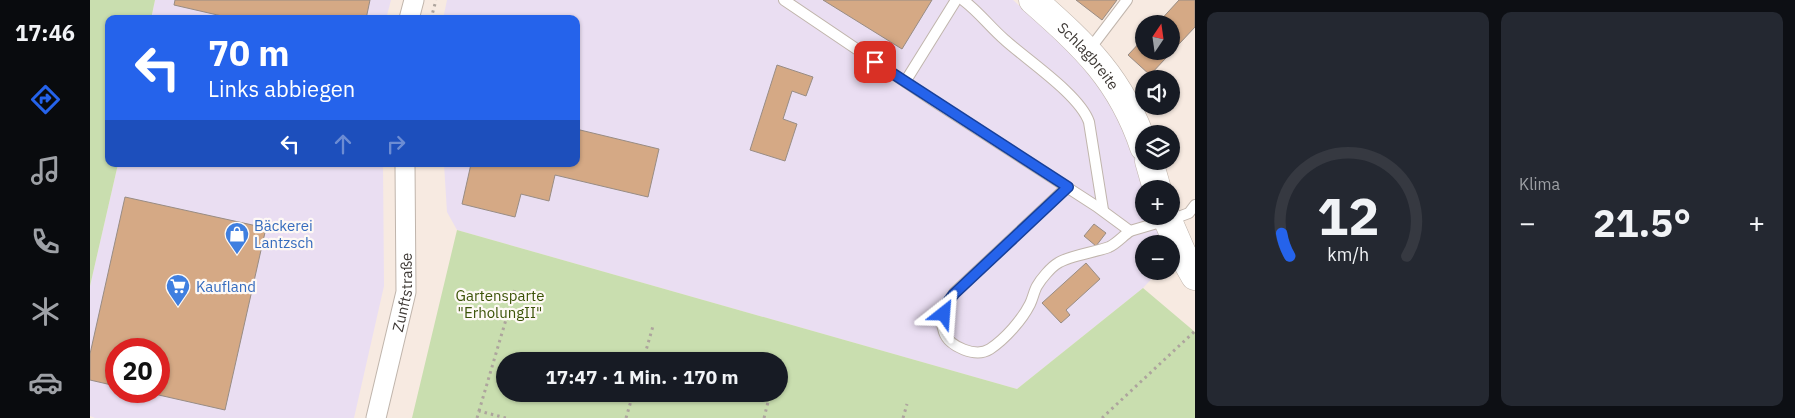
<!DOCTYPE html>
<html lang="de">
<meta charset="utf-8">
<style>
:root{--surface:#171b24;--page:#242831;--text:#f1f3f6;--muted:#9ea1a6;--line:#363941;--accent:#2563eb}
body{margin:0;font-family:"IBM Plex Sans",sans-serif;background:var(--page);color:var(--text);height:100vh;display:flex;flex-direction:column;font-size:19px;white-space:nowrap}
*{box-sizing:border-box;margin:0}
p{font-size:16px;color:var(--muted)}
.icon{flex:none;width:28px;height:28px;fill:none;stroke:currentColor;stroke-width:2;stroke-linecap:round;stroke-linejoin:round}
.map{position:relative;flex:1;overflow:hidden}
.panel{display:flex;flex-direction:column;gap:12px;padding:12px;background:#0d0f14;width:600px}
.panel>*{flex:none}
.guide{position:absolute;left:15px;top:15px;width:475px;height:152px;border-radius:10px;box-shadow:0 1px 4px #0004;background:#2563eb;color:#fff;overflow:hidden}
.needle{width:32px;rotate:13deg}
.controls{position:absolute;left:1045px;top:15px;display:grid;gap:10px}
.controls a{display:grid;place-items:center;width:45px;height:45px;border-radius:50%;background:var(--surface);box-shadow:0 1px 4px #0004;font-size:25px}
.speed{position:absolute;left:15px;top:338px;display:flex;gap:10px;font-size:25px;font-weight:700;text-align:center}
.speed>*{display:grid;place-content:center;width:65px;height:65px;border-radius:50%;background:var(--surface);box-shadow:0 1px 4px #0004;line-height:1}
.speed .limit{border:8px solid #d22;background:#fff;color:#111}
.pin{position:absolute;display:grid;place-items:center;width:42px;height:42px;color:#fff;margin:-21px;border-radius:10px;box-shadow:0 2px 8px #0006}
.me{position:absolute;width:55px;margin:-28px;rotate:28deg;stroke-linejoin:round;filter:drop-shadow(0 0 4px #0008)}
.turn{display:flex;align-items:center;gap:18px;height:105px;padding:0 20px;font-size:22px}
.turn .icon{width:65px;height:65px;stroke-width:2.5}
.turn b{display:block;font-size:35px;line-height:42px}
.lanes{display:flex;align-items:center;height:48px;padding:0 20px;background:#0003;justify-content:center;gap:25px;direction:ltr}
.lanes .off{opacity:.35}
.big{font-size:38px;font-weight:700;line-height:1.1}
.panel .widget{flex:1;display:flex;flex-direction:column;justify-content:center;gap:8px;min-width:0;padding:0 18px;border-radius:10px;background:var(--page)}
.panel .dial{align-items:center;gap:0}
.dial svg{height:130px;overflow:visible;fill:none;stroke:var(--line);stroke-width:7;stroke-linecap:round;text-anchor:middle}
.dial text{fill:var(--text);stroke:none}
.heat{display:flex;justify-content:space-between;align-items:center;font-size:28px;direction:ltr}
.panel .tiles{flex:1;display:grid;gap:12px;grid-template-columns:repeat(2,1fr)}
.trip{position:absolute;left:406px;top:352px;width:292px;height:50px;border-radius:25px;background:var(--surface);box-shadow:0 1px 4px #0004;font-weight:700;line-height:50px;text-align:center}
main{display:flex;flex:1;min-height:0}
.tab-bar{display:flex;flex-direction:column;width:90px;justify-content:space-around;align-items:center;background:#090b0e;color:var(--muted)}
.tab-bar .icon{width:35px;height:35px}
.tab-bar .selected{color:var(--accent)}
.tab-bar b{font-size:22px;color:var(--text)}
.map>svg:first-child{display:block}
.commercial{fill:#eadef2;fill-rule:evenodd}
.green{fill:#c9deaf;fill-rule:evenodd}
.building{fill:#d5a985;stroke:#988c84}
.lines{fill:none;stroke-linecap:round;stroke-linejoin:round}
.lane-casing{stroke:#c0b5ac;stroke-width:12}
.street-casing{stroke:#c0b5ac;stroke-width:21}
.secondary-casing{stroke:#c0b5ac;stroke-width:29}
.path{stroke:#ada49d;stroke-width:3;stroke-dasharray:2.5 4;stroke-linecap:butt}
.lane{stroke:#fff;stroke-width:10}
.street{stroke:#fff;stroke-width:19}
.secondary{stroke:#fff;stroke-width:28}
.route-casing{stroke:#184099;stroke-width:12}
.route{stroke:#2563eb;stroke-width:9}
.labels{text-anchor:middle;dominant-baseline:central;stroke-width:4.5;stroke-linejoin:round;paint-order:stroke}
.street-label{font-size:15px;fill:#3e3935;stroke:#fef9f5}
.shop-label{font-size:15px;fill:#366cbe;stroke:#fef9f5;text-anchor:start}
.park-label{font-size:15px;fill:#3b5307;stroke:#fef9f5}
</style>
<main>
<nav class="tab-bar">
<b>17:46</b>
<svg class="icon selected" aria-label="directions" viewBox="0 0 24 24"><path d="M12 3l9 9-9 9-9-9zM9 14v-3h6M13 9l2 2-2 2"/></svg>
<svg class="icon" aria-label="music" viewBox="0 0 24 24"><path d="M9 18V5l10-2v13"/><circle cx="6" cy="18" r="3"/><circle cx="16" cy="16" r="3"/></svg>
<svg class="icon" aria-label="phone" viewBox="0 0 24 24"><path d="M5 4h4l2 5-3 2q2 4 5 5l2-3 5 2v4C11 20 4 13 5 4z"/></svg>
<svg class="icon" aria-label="climate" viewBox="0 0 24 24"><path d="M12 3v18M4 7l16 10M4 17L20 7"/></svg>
<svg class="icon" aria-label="car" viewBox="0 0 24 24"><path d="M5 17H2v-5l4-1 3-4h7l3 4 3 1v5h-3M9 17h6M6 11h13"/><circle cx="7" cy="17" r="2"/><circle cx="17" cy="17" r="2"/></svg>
</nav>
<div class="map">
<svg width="1105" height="418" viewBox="0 0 1105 418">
<rect width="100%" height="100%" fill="#f7eae1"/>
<g class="commercial">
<polygon points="65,0 301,0 296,19 61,19"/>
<polygon points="357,0 923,0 1008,76 1034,120 1057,189 1054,189 1054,216 1066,216 1075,244 1054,244 1054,271 1069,271 1053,288 927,389 367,230 357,212 354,164 486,164 486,19 353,19"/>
<path d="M28 164H293L294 286 264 418H5L0 416V286ZM26 349H69V391H26Z"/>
</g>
<g class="green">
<polygon points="0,0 65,0 61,19 19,19 19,164 28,164 0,286"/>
<path d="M367 230 927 389 1053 288 1105 332V418H322ZM415 361H690V394H415Z"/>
</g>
<g class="building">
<polygon points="85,0 280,0 276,19 145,19 84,5"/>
<polygon points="733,0 842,0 812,49"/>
<polygon points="986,0 1027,0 1012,20"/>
<polygon points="1089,0 1105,0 1105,27 1060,75 1038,55 1054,38 1054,51 1081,51 1081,24 1067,24"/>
<polygon points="687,65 723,77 716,96 702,91 693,119 707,124 695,161 660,150"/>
<polygon points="486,129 569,149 558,197 465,175 459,201 431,194 425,217 372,204 381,164 486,164"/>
<polygon points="35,197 176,228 135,410 51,391 69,391 69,349 26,349 26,386 0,380 0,354"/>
<polygon points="1004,224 1016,233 1006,246 994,236"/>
<polygon points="996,263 1010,279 976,310 980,315 971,323 952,303"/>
</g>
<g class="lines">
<g class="lane-casing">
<g id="lane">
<polyline points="694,0 842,100 1006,206 1040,231 1091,216 1099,213 1105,205"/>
<path d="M873 0C889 12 900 27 915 40 937 60 990 95 999 122L1013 210"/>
<polyline points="999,50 1037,0"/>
<polyline points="815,82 866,0"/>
<path d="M977 187 864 293C856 304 849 319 854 332 859 347 886 358 900 349 915 339 932 320 940 304 943 298 944 291 947 286 951 279 961 267 968 263 978 256 1006 252 1019 247 1026 244 1033 236 1040 231"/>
</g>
</g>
<g class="street-casing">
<g id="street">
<polyline points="319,19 324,0"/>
<path id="s1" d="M286 418 316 292 315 164"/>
</g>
</g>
<g class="secondary-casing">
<g id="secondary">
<path id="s2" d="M943 0C995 46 1031 79 1054 147"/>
<polyline points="1059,161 1067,189"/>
<polyline points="1076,216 1092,253 1105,276"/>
</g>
</g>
<g class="path">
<polyline points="341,19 346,0"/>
<polyline points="553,361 563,326"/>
<polyline points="389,411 425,289"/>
<polyline points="387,418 389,411 416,418"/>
<polyline points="536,418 543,394"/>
<polyline points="674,418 680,394"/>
<polyline points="813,418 817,404"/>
<polyline points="1012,418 1105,331"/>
</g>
<use href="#lane" class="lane"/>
<use href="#street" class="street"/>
<use href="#secondary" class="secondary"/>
</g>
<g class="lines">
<g class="route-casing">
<polyline id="route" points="785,62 978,187 864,294 857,303 854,314"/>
</g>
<use href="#route" class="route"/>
</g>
<defs>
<g id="shop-pin" transform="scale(1.25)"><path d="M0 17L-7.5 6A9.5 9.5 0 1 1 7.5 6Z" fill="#3f7fe0" stroke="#fef9f5"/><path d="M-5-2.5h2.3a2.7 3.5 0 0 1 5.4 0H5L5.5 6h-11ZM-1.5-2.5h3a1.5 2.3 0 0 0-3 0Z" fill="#fff"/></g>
<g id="supermarket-pin" transform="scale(1.25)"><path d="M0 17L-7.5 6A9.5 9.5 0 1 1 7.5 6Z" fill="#3f7fe0" stroke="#fef9f5"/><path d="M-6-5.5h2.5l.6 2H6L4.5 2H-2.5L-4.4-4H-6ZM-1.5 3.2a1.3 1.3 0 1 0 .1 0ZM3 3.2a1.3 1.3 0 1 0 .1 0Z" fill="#fff"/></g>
</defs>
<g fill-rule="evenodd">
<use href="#shop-pin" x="147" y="234"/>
<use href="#supermarket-pin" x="88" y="286"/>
</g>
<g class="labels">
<g class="street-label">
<text stroke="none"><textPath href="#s2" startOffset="79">Schlagbreite</textPath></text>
<text stroke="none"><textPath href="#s1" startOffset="129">Zunftstraße</textPath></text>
</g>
<g class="shop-label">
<text x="164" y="225">Bäckerei<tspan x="164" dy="17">Lantzsch</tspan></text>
<text x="106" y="286">Kaufland</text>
</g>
<g class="park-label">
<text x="410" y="295">Gartensparte<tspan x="410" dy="17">"ErholungII"</tspan></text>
</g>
</g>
</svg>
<div class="controls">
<a><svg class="needle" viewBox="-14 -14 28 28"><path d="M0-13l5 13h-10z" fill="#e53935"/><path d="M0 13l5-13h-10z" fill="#9ea1a6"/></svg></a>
<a><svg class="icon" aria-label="sound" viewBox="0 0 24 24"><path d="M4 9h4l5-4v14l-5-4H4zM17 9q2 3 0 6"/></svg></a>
<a><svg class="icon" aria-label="layers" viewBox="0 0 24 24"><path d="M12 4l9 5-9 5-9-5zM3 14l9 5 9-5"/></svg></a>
<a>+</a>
<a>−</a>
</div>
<div class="speed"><div class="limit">20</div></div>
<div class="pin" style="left:785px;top:62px;background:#d93025"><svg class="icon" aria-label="arrive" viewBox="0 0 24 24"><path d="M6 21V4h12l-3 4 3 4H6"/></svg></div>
<svg class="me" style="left:854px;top:314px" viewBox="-20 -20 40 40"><path d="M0-17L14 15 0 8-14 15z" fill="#2563eb" stroke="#fff" stroke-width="4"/></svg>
<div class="trip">17:47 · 1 Min. · 170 m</div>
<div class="guide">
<div class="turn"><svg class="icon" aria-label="left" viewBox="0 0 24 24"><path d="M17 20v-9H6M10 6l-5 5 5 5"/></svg><div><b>70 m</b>Links abbiegen</div></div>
<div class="lanes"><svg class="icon" aria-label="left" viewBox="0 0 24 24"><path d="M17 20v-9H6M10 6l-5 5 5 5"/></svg><svg class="icon off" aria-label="ahead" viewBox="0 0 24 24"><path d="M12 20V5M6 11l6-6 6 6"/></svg><svg class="icon off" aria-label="right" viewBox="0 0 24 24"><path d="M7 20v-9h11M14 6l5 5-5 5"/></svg></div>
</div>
</div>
<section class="panel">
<div class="tiles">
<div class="widget dial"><svg viewBox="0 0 100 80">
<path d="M14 69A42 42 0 1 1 86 69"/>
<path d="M14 69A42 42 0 0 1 9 55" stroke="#2563eb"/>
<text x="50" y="56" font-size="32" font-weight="700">12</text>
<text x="50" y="72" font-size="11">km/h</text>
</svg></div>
<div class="widget"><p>Klima</p>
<div class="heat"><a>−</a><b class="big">21.5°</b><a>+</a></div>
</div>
</div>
</section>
</main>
